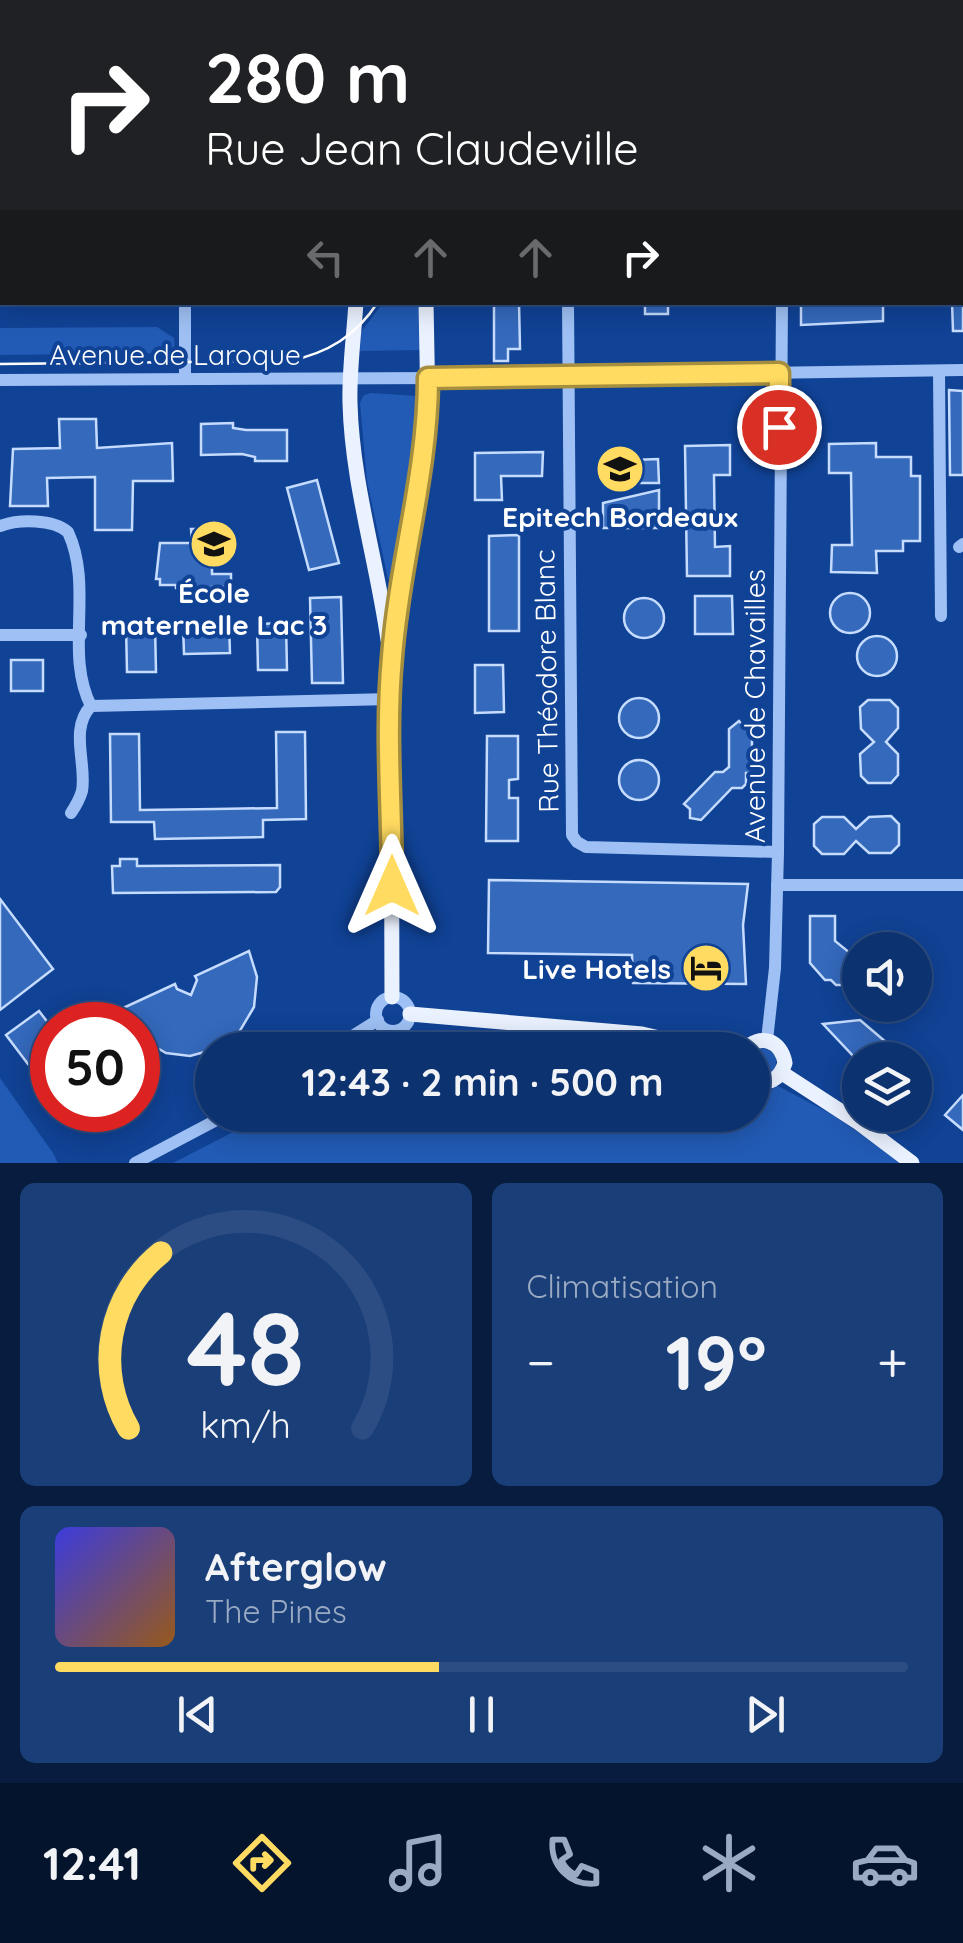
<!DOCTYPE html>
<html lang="fr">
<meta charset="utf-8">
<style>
:root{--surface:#0c3270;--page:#1a3e78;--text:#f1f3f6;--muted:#9aaac3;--line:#2c4d83;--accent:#ffdb61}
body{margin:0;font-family:Quicksand,sans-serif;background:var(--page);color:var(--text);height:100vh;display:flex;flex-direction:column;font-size:38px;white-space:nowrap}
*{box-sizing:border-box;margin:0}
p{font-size:32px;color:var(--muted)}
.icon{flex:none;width:55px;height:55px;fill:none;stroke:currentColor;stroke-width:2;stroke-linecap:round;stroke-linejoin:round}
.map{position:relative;height:1163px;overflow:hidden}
.panel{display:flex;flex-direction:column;gap:20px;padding:20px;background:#071c3e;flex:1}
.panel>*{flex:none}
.top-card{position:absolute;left:0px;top:0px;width:965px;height:305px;box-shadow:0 5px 25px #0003,0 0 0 2px var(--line);background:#202124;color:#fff;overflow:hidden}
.fabs{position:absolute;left:842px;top:932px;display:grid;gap:20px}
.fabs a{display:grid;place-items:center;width:90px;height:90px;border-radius:50%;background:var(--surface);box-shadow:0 5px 25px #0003,0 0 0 2px var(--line);font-size:50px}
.speed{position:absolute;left:30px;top:1002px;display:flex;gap:20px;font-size:50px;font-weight:700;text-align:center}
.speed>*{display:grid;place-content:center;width:130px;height:130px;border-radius:50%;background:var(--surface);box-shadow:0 5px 25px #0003,0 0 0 2px var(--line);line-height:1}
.speed .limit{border:15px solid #d22;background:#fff;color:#111}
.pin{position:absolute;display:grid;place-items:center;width:85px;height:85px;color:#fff;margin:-42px;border:5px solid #fff;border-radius:50%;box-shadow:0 2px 10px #0007}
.me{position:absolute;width:110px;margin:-55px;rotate:0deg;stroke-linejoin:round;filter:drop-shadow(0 0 8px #0008)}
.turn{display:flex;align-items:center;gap:35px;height:210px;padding:0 40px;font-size:45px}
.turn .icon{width:130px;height:130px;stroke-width:2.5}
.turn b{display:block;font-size:70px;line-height:85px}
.lanes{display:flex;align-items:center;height:95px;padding:0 40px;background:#0003;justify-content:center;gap:50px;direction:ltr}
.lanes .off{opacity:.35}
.big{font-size:75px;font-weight:700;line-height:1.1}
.panel .widget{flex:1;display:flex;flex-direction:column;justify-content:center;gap:15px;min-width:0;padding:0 35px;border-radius:15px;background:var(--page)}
.panel .dial{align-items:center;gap:0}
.dial svg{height:260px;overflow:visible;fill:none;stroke:var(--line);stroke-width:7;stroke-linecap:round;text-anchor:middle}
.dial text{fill:var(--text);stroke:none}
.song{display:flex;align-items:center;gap:30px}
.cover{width:120px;height:120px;border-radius:15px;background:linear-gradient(135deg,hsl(240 70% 55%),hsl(30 70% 35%))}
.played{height:10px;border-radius:5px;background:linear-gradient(90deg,var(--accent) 45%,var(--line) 45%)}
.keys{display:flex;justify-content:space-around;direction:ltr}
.heat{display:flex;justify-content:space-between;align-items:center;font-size:55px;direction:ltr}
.panel .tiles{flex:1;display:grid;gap:20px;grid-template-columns:1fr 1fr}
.widget:last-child{grid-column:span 2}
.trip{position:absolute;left:195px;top:1032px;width:575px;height:100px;border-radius:50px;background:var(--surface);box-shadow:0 5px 25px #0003,0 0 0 2px var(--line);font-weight:700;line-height:100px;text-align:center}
.dock{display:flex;height:160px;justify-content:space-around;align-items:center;background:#05142d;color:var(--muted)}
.dock .icon{width:70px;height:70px}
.dock .on{color:var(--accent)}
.dock b{font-size:45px;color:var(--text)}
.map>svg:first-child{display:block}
.green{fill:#225bb5}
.building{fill:#3469bc;stroke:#c6dcfe;stroke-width:2.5}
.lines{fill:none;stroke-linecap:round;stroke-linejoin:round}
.minor{stroke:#9ec0f4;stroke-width:12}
.major{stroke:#ebf2ff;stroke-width:15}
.tram{stroke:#fff;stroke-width:2.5}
.route-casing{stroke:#a68e3f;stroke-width:25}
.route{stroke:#ffdb61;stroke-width:18}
.labels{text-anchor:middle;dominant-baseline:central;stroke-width:8;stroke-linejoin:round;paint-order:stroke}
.street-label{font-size:28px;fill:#fff;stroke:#104295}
.poi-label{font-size:28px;font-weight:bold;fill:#fff;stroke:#104295}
</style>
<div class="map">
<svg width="963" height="1163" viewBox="0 0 963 1163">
<rect width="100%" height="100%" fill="#104295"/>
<g class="green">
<rect x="169" y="0" width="178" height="2"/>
<polygon points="434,0 651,0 660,2 434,2"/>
<polygon points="744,0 963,0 963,18 962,2"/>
<polygon points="383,303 419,303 422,350 360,351 361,332"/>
<polygon points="157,327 174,338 175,353 0,355 0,328"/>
<polygon points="371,393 418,396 412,478 391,580 388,579 367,481 360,403 364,395"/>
<polygon points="529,1037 534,1042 592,1041 647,1050 442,1050"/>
<circle cx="763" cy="1062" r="13"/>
<polygon points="0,1078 53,1153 58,1163 0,1163"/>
<polygon points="776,1085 835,1116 901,1163 173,1163 266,1115 752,1115 753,1103 762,1101"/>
</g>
<g class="building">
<polygon points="494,302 519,302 520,349 508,349 508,361 494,361"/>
<rect x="645" y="302" width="23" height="12"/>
<polygon points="801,302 883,302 883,321 801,325"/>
<polygon points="952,302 963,302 963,331 953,331"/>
<polygon points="949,390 963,391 963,475 950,475"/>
<polygon points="59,419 96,419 97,448 172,443 173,481 133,481 132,530 95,530 95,477 47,478 48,506 10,506 13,449 60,448"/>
<polygon points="233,423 233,428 246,430 287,430 287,461 255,461 255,457 242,454 201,455 201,424"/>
<polygon points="876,443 876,457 911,457 911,476 920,476 920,541 903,541 903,551 876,551 877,573 831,572 832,545 852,545 851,473 829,473 829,444"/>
<polygon points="730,445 730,475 714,475 715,547 730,546 730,576 687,576 685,446"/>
<polygon points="543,452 542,476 501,476 502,500 475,500 475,453"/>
<polygon points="610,452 631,452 632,460 658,459 659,483 611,483"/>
<polygon points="317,480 339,563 309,570 287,488"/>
<polygon points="659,490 659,528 603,528 603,503"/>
<polygon points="206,523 221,523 221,537 226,538 226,552 212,552 212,574 231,574 231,587 212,587 212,591 186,591 186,588 176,588 176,585 160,585 160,579 156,579 160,543 192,543 191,529 206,529"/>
<polygon points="519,535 519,631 489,631 489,536"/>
<circle cx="850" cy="613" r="20"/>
<polygon points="695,596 732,596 733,634 695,634"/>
<polygon points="341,597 343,683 312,683 310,598"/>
<circle cx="644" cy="618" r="20"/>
<polygon points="286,623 287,670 258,670 257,624"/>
<polygon points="229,624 230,653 184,654 183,625"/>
<polygon points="126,626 155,626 156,672 127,672"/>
<circle cx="877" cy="656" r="20"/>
<rect x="11" y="660" width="32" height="31"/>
<polygon points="475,665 503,665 504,712 475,713"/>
<circle cx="639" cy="718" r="20"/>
<polygon points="868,700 890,700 898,708 898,728 886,742 898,754 898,775 891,783 868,783 861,776 860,754 874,742 861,729 860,707"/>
<polygon points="739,721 746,729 752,728 752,773 746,773 746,784 742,788 732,788 701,820 690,818 690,809 684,804 715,772 723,772 729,767 729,729"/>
<polygon points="276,732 305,732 306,819 263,820 263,837 155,839 154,822 111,822 110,734 139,734 140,810 216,809 277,808"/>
<polygon points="487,736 518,736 518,779 509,780 509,798 518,798 518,841 486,841"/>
<circle cx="639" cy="780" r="20"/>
<polygon points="891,816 899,824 899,845 891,853 869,853 856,841 844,854 822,854 814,846 814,824 822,817 844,817 856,829 869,817"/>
<polygon points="120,859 137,859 137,866 280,865 280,887 276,892 113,893 112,866 120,866"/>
<polygon points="489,880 748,884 743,925 746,984 633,983 632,955 488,953"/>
<polygon points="0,899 53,969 0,1010"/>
<polygon points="810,916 835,916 835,941 860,961 860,985 836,985 831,980 825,980 810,963"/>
<polygon points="249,951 257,977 254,1007 238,1034 219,1048 190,1056 166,1053 140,1038 138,1025 129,1025 123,1015 121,1009 175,984 177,989 191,995 197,980 195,976"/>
<polygon points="39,1011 52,1028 52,1052 31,1068 6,1035"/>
<polygon points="860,1020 907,1060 857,1060 823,1024"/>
<polygon points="963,1095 963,1130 945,1115"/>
</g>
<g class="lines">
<g class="minor">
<polyline points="21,0 21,2"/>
<polyline points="77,0 83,2"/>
<polyline points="0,254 2,254"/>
<polyline points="185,302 185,379"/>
<polyline points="568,302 572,835 577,842 586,847 778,852"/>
<polyline points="939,371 941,616"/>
<polyline points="0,380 443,378 963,370"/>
<path d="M0 526C19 519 53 519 68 532 94 588 64 653 91 706"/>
<polyline points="959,547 963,544"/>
<polyline points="0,635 81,635"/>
<polyline points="91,706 391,699"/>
<path d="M71 813C75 807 80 798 82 791 87 764 69 729 91 706"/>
<polyline points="777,885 963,885"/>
<circle cx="393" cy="1014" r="17"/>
<polyline points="767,1040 775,968 778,852 782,302"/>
<polyline points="330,1050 378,1020"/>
<polyline points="135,1163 226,1115"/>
</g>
<g class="major">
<polyline points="370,0 370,2"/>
<polyline points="405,0 406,2"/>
<path d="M356 302C354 336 349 370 350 403 352 483 377 561 388 640"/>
<polyline points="392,997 391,659 400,582 420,479 428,409 426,302"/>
<polyline points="410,1014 642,1034 712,1050"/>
<path d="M744 1050C760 1033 781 1040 785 1063 780 1079 769 1086 752 1080"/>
<polyline points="782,1073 859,1123 912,1163"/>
</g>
<g class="tram">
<polyline points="391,0 391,2"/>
<polyline points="677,0 685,2"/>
<polyline points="703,0 712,2"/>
<polyline points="962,39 963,39"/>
<path d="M0 364 289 361C328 353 356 336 378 302"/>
</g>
</g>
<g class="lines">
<g class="route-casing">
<path id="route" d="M392 886C392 810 385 732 392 657 399 563 428 473 428 378L779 373V427"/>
</g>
<use href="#route" class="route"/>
</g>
<defs>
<g id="university-disc" transform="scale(2.5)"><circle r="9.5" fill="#ffdb61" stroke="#104295"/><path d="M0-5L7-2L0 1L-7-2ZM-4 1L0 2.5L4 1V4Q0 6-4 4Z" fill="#111"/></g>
<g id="school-disc" transform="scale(2.5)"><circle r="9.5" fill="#ffdb61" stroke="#104295"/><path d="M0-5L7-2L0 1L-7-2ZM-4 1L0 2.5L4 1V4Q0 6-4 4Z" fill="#111"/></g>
<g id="hotel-disc" transform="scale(2.5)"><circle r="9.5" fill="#ffdb61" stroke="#104295"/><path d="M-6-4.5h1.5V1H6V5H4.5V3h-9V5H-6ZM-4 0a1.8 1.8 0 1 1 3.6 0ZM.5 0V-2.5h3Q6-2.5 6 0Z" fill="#111"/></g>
</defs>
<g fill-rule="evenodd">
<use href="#university-disc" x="620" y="469"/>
<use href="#school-disc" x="214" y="544"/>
<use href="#hotel-disc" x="706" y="968"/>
</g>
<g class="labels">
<g class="street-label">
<text x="175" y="354">Avenue de Laroque</text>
<text transform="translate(546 681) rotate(-91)">Rue Théodore Blanc</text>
<text transform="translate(754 706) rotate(-90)">Avenue de Chavailles</text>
</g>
<g class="poi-label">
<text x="620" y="516">Epitech Bordeaux</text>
<text x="214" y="592">École<tspan x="214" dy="32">maternelle Lac 3</tspan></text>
<text x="671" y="968" text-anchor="end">Live Hotels</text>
</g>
</g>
</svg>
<div class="fabs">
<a><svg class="icon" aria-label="sound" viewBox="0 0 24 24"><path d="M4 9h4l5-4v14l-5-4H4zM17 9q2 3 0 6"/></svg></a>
<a><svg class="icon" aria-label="layers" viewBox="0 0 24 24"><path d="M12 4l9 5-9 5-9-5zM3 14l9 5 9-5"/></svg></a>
</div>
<div class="speed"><div class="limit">50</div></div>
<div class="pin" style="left:779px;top:427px;background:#d93025"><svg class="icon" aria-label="arrive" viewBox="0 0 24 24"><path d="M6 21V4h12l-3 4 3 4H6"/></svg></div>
<svg class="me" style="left:392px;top:886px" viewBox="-20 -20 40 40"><path d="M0-17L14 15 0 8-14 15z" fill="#ffdb61" stroke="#fff" stroke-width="4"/></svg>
<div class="trip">12:43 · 2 min · 500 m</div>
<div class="top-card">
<div class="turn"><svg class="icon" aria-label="right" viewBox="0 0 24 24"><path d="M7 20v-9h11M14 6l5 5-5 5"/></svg><div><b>280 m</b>Rue Jean Claudeville</div></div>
<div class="lanes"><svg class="icon off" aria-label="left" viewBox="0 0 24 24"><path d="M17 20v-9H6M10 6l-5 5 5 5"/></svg><svg class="icon off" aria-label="ahead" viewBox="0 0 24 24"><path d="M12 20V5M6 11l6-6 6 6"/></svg><svg class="icon off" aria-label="ahead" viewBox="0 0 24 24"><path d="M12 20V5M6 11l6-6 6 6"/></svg><svg class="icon" aria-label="right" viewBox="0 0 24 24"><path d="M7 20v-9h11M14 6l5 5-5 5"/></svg></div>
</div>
</div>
<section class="panel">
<div class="tiles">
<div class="widget dial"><svg viewBox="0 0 100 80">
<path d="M14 69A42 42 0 1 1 86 69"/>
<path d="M14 69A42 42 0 0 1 24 15" stroke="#ffdb61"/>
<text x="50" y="56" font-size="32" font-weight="700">48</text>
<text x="50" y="72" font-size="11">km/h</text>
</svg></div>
<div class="widget"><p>Climatisation</p>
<div class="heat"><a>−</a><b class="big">19°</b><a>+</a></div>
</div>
<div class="widget">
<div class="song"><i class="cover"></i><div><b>Afterglow</b><p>The Pines</p></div></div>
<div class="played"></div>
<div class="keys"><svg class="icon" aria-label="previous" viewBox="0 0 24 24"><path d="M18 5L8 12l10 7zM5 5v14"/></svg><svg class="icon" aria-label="pause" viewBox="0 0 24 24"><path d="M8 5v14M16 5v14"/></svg><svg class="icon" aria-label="next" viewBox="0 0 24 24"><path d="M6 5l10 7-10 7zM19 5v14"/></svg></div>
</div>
</div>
</section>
<nav class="dock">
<b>12:41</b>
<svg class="icon on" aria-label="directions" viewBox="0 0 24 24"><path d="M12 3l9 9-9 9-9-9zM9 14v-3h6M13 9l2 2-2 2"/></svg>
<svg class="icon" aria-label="music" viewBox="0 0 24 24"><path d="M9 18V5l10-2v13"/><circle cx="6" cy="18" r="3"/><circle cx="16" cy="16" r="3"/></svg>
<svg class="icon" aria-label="phone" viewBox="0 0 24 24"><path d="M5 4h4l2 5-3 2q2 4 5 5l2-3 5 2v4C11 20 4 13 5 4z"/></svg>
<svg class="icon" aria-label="climate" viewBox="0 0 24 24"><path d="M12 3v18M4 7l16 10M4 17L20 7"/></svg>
<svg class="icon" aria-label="car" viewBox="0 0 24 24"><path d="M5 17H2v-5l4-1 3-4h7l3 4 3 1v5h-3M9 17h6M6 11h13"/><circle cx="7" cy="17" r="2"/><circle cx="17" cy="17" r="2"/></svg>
</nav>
